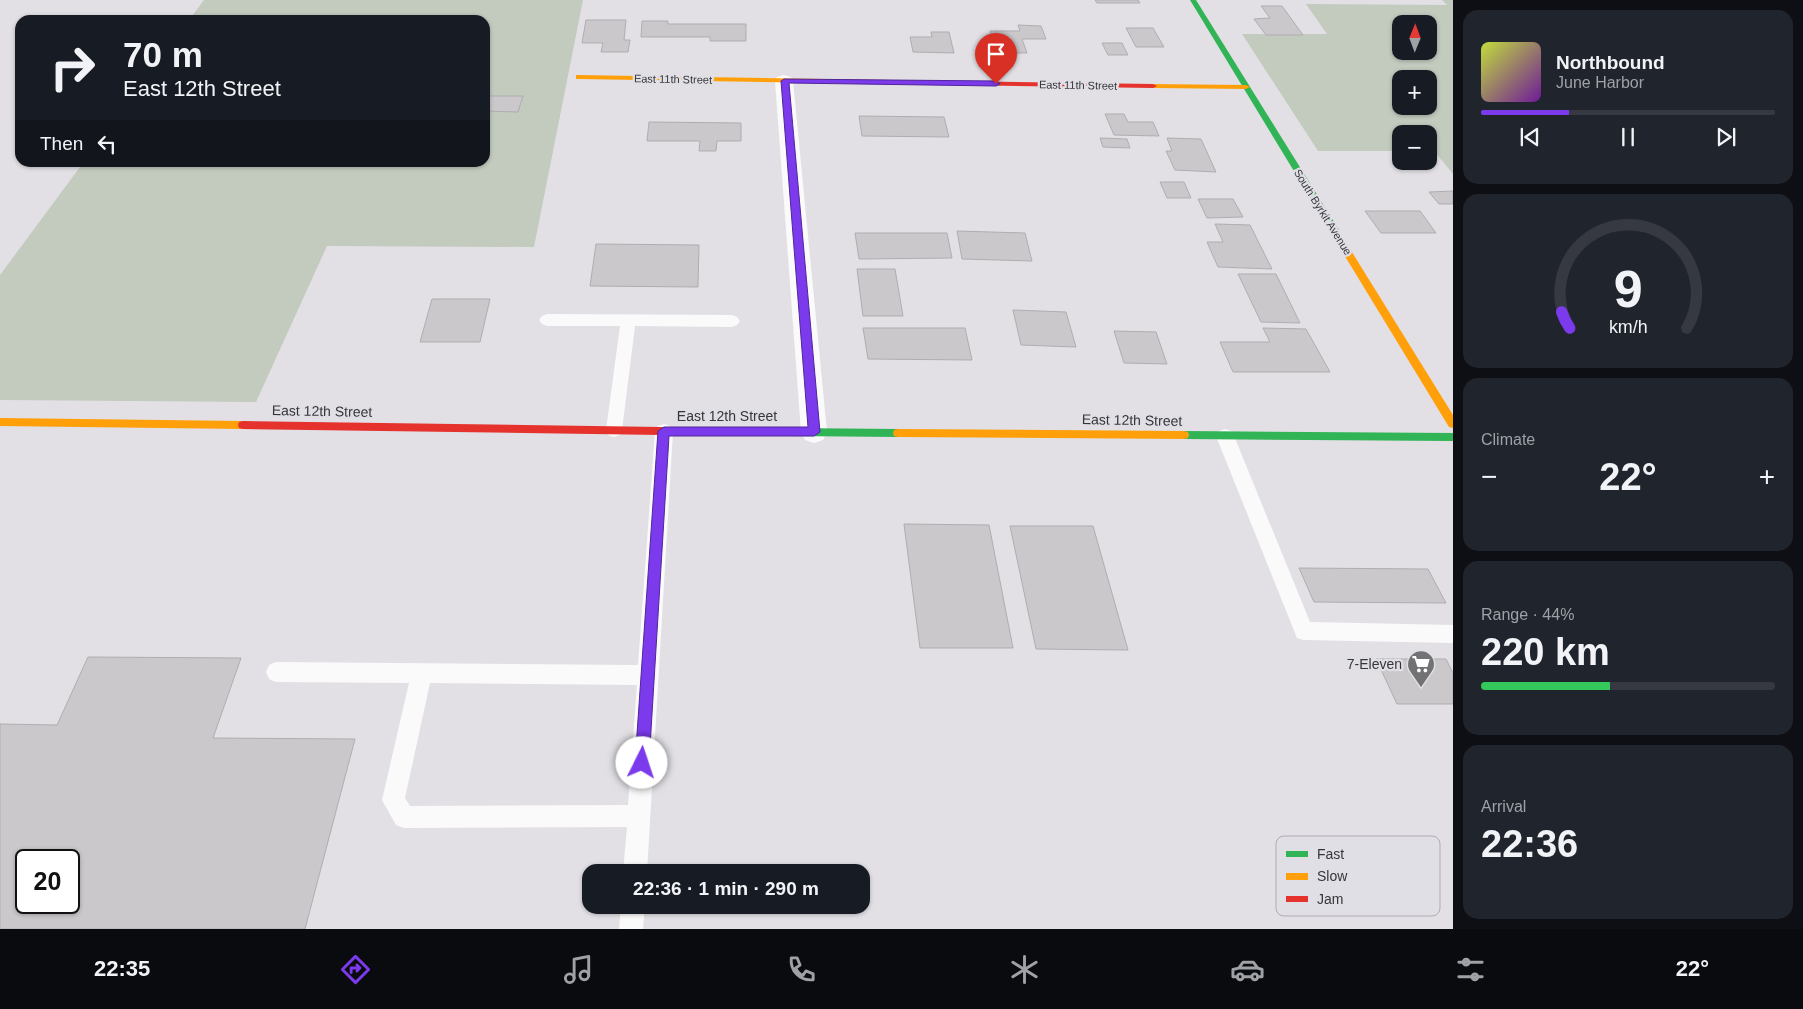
<!DOCTYPE html>
<meta charset="utf-8">
<style>
:root{--surface:#171b24;--page:#20242c;--text:#f1f3f6;--muted:#9ea1a6;--line:#363941;--accent:#7c3aed}
body{margin:0;font-family:Arial,sans-serif;background:var(--page);color:var(--text);height:100vh;display:flex;flex-direction:column;font-size:19px;white-space:nowrap}
*{box-sizing:border-box;margin:0}
p{font-size:16px;color:var(--muted)}
.icon{flex:none;width:28px;height:28px;fill:none;stroke:currentColor;stroke-width:2;stroke-linecap:round;stroke-linejoin:round}
.map{position:relative;flex:1;overflow:hidden}
.details{display:flex;flex-direction:column;gap:10px;padding:10px;background:#0d0f14;width:350px}
.details>*{flex:none}
.top-card{position:absolute;left:15px;top:15px;width:475px;height:152px;border-radius:15px;box-shadow:0 1px 4px #0004;background:#171b24;color:var(--text);overflow:hidden}
.needle{width:32px;rotate:1deg}
.fabs{position:absolute;left:1392px;top:15px;display:grid;gap:10px}
.fabs a{display:grid;place-items:center;width:45px;height:45px;border-radius:10px;background:var(--surface);box-shadow:0 1px 4px #0004;font-size:25px}
.speed{position:absolute;left:15px;top:849px;display:flex;gap:10px;font-size:25px;font-weight:700;text-align:center}
.speed>*{display:grid;place-content:center;width:65px;height:65px;border-radius:50%;background:var(--surface);box-shadow:0 1px 4px #0004;line-height:1}
.speed .limit{border:2px solid #111;border-radius:8px;background:#fff;color:#111}
.pin{position:absolute;display:grid;place-items:center;width:42px;height:42px;color:#fff;margin:-51px -21px;border-radius:50% 50% 50% 0;rotate:-45deg;box-shadow:0 0 5px #0007}
.pin .icon{rotate:45deg}
.me{position:absolute;width:55px;margin:-28px;rotate:4deg;stroke-linejoin:round;filter:drop-shadow(0 0 4px #0008)}
.turn{display:flex;align-items:center;gap:18px;height:105px;padding:0 25px;font-size:22px}
.turn .icon{width:65px;height:65px;stroke-width:2.5}
.turn b{display:block;font-size:35px;line-height:42px}
.then{display:flex;align-items:center;height:48px;padding:0 25px;background:#0003;gap:10px;font-size:19px}
.big{font-size:38px;font-weight:700;line-height:1.1}
.details .card{flex:1;display:flex;flex-direction:column;justify-content:center;gap:8px;min-width:0;padding:0 18px;border-radius:15px;background:var(--page)}
.details .dial{align-items:center;gap:0}
.dial svg{height:130px;overflow:visible;fill:none;stroke:var(--line);stroke-width:7;stroke-linecap:round;text-anchor:middle}
.dial text{fill:var(--text);stroke:none}
.song{display:flex;align-items:center;gap:15px}
.cover{width:60px;height:60px;border-radius:8px;background:linear-gradient(135deg,hsl(70 70% 55%),hsl(280 70% 35%))}
.played{height:5px;border-radius:2px;background:linear-gradient(90deg,var(--accent) 30%,var(--line) 30%)}
.keys{display:flex;justify-content:space-around;direction:ltr}
.heat{display:flex;justify-content:space-between;align-items:center;font-size:28px;direction:ltr}
.charge{height:8px;border-radius:4px;background:linear-gradient(90deg,#34c759 44%,var(--line) 0)}
.trip{position:absolute;left:582px;top:864px;width:288px;height:50px;border-radius:15px;background:var(--surface);box-shadow:0 1px 4px #0004;font-weight:700;line-height:50px;text-align:center}
.tab-bar{display:flex;height:80px;justify-content:space-around;align-items:center;background:#090b0e;color:var(--muted)}
.tab-bar .icon{width:35px;height:35px}
.tab-bar .selected{color:var(--accent)}
.tab-bar b{font-size:22px;color:var(--text)}
main{display:flex;flex:1;min-height:0}
.map>svg:first-child{display:block}
.green{fill:#c2cbbe;fill-rule:evenodd}
.building{fill:#cac8ca;stroke:#b0adb0;fill-rule:evenodd}
.lines{fill:none;stroke-linecap:round;stroke-linejoin:round}
.lane{fill:#fbfafb;fill-rule:evenodd}
.street{fill:#fbfafb;fill-rule:evenodd}
.fast{fill:#30b455;fill-rule:evenodd}
.slow{fill:#ff9f0a;fill-rule:evenodd}
.jam{fill:#e5322d;fill-rule:evenodd}
.route{fill:#7c3aed;stroke:#51269a}
.labels{text-anchor:middle;dominant-baseline:central;stroke-width:4.5;stroke-linejoin:round;paint-order:stroke}
.far-street-label{font-size:11px;fill:#363638;stroke:#e1dfe6}
.street-label{font-size:14px;fill:#363638;stroke:#e1dfe6}
.poi-label{font-size:14px;fill:#363638;stroke:#e1dfe6;text-anchor:end}
.key{fill:#e1dfe6;stroke:#aeacb2;stroke-width:1}
.key-label{font-size:14px;fill:#363638}
</style>
<main>
<div class="map">
<svg width="1453" height="929" viewBox="0 0 1453 929">
<rect width="100%" height="100%" fill="#e2e0e5"/>
<g class="green">
<polygon points="204,0 583,0 534,247 327,246 256,402 0,400 0,275 83,163 485,162 485,20 189,20"/>
<path d="M1442 0H1453V174L1435 152 1429 151V134H1401V151H1318L1242 34H1327L1306 4 1447 5ZM1401 24H1429V51H1401ZM1401 79H1429V106H1401Z"/>
</g>
<g class="building">
<polygon points="1095,0 1138,0 1140,3 1097,3"/>
<polygon points="1261,6 1282,6 1303,35 1266,35 1254,19 1270,18"/>
<polygon points="586,20 626,20 624,40 630,40 628,52 601,52 603,43 582,43"/>
<polygon points="642,21 668,21 668,24 746,24 746,41 710,41 710,37 641,37"/>
<polygon points="1018,25 1041,26 1046,39 1022,39 1027,53 996,53 990,31 1020,31"/>
<polygon points="1126,28 1153,28 1164,47 1136,47"/>
<polygon points="931,32 949,32 954,53 913,52 910,37 932,37"/>
<polygon points="1102,43 1122,43 1128,55 1108,55"/>
<polygon points="487,96 523,96 518,112 485,111"/>
<polygon points="1105,114 1124,114 1128,122 1153,122 1159,136 1114,135"/>
<polygon points="859,116 944,117 949,137 862,136"/>
<polygon points="649,122 741,123 741,141 717,141 716,151 699,151 700,141 647,141"/>
<polygon points="1100,138 1127,139 1130,148 1103,147"/>
<polygon points="1167,138 1201,139 1216,172 1175,170 1166,151 1172,151"/>
<polygon points="1160,182 1184,182 1191,198 1167,198"/>
<polygon points="1453,191 1453,204 1439,204 1429,192"/>
<polygon points="1198,199 1233,199 1243,217 1207,218"/>
<polygon points="1365,211 1420,211 1436,233 1381,233"/>
<polygon points="1215,224 1250,225 1272,269 1218,267 1207,242 1223,242"/>
<polygon points="957,231 1025,233 1032,261 962,259"/>
<polygon points="855,233 947,233 952,258 859,259"/>
<polygon points="596,244 699,245 698,287 590,286"/>
<polygon points="857,269 895,269 903,316 863,316"/>
<polygon points="1238,274 1276,274 1300,323 1261,322"/>
<polygon points="432,299 490,299 480,342 420,342"/>
<polygon points="1013,310 1066,312 1076,347 1021,345"/>
<polygon points="863,328 965,328 972,360 868,359"/>
<polygon points="1263,328 1306,329 1330,372 1233,372 1220,342 1270,342"/>
<polygon points="1114,331 1156,332 1167,364 1124,363"/>
<polygon points="904,524 989,525 1013,648 920,648"/>
<polygon points="1010,526 1093,526 1128,650 1036,649"/>
<polygon points="1299,568 1428,569 1446,603 1314,602"/>
<path d="M88 657 241 658 213 738 355 739 305 929H0V724L57 725ZM26 860H69V902H26Z"/>
<polygon points="1376,659 1446,659 1453,673 1453,704 1397,704"/>
</g>
<g class="lines">
<g class="lane">
<polygon points="547,314 732,315 737,317 740,321 737,325 732,327 635,326 622,430 620,435 614,437 608,435 606,430 620,326 547,326 542,324 539,320 542,316"/>
<path d="M664 424 670 426 673 431 647 872H623L627 827 404 828 396 825 382 800 409 683 276 682 269 679 266 672 269 665 276 662 638 665 655 431 658 426ZM430 683 637 685 628 805 410 806 405 798Z"/>
<polygon points="1225,429 1231,431 1234,436 1310,622 1453,625 1453,643 1304,640 1297,638 1216,436 1219,431"/>
<polygon points="621,905 645,905 643,929 619,929"/>
</g>
<polygon class="street" points="784,75 791,77 793,81 827,432 823,440 814,443 805,440 801,432 775,81 777,77"/>
<g class="fast">
<polygon points="1190,0 1196,0 1339,230 1337,232 1331,232"/>
<polygon points="661,427 898,429 902,430 903,433 902,436 898,437 661,435 657,434 656,431 657,428"/>
<polygon points="1184,431 1453,433 1453,441 1184,439 1180,438 1179,435 1180,432"/>
</g>
<g class="slow">
<polygon points="576,75 891,80 895,82 891,84 579,79 576,79"/>
<polygon points="1150,84 1246,85 1250,87 1246,89 1153,88 1149,86"/>
<polygon points="1334,227 1337,228 1453,415 1453,428 1449,427 1329,230"/>
<polygon points="0,418 243,421 247,422 248,425 247,428 243,429 0,426"/>
<polygon points="898,429 1184,431 1188,432 1189,435 1188,438 1184,439 898,437 894,436 893,433 894,430"/>
</g>
<g class="jam">
<polygon points="888,80 1153,84 1157,86 1153,88 891,84 887,82"/>
<polygon points="243,421 661,427 665,428 666,431 665,434 661,435 243,429 239,428 238,425 239,422"/>
</g>
</g>
<polygon class="route" points="784,79 996,81 1000,84 996,86 789,83 820,432 814,436 669,436 649,763 647,768 642,770 637,768 635,763 658,431 664,427 808,427 781,81"/>
<defs>
<g id="supermarket-pin" transform="scale(1.4375)"><path d="M0 17L-7.5 6A9.5 9.5 0 1 1 7.5 6Z" fill="#727275" stroke="#e1dfe6"/><path d="M-6-5.5h2.5l.6 2H6L4.5 2H-2.5L-4.4-4H-6ZM-1.5 3.2a1.3 1.3 0 1 0 .1 0ZM3 3.2a1.3 1.3 0 1 0 .1 0Z" fill="#fff"/></g>
</defs>
<g fill-rule="evenodd">
<use href="#supermarket-pin" x="1421" y="664"/>
</g>
<g class="labels">
<g class="far-street-label">
<text transform="translate(673 79) rotate(1)">East 11th Street</text>
<text transform="translate(1078 85) rotate(1)">East 11th Street</text>
<text transform="translate(1323 212) rotate(58)">South Byrkit Avenue</text>
</g>
<g class="street-label">
<text transform="translate(322 411) rotate(1)">East 12th Street</text>
<text x="727" y="416">East 12th Street</text>
<text transform="translate(1132 420) rotate(1)">East 12th Street</text>
</g>
<g class="poi-label">
<text x="1402" y="664">7-Eleven</text>
</g>
</g>
<rect x="1276" y="836" width="164" height="80" rx="8" class="key"/>
<rect x="1286" y="851" width="22" height="6" fill="#30b455"/>
<rect x="1286" y="873" width="22" height="7" fill="#ff9f0a"/>
<rect x="1286" y="896" width="22" height="6" fill="#e5322d"/>
<g class="key-label">
<text x="1317" y="859">Fast</text>
<text x="1317" y="881">Slow</text>
<text x="1317" y="904">Jam</text>
</g>
</svg>
<div class="fabs">
<a><svg class="needle" viewBox="-14 -14 28 28"><path d="M0-13l5 13h-10z" fill="#e53935"/><path d="M0 13l5-13h-10z" fill="#9ea1a6"/></svg></a>
<a>+</a>
<a>−</a>
</div>
<div class="speed"><div class="limit">20</div></div>
<div class="pin" style="left:996px;top:84px;background:#d93025"><svg class="icon" aria-label="arrive" viewBox="0 0 24 24"><path d="M6 21V4h12l-3 4 3 4H6"/></svg></div>
<svg class="me" style="left:642px;top:763px" viewBox="-20 -20 40 40"><circle r="19" fill="#fff"/><path d="M0-13L10 11 0 6-10 11z" fill="#7c3aed"/></svg>
<div class="trip">22:36 · 1 min · 290 m</div>
<div class="top-card">
<div class="turn"><svg class="icon" aria-label="right" viewBox="0 0 24 24"><path d="M7 20v-9h11M14 6l5 5-5 5"/></svg><div><b>70 m</b>East 12th Street</div></div>
<div class="then">Then<svg class="icon" aria-label="left" viewBox="0 0 24 24"><path d="M17 20v-9H6M10 6l-5 5 5 5"/></svg></div>
</div>
</div>
<section class="details">
<div class="card">
<div class="song"><i class="cover"></i><div><b>Northbound</b><p>June Harbor</p></div></div>
<div class="played"></div>
<div class="keys"><svg class="icon" aria-label="previous" viewBox="0 0 24 24"><path d="M18 5L8 12l10 7zM5 5v14"/></svg><svg class="icon" aria-label="pause" viewBox="0 0 24 24"><path d="M8 5v14M16 5v14"/></svg><svg class="icon" aria-label="next" viewBox="0 0 24 24"><path d="M6 5l10 7-10 7zM19 5v14"/></svg></div>
</div>
<div class="card dial"><svg viewBox="0 0 100 80">
<path d="M14 69A42 42 0 1 1 86 69"/>
<path d="M14 69A42 42 0 0 1 9 59" stroke="#7c3aed"/>
<text x="50" y="56" font-size="32" font-weight="700">9</text>
<text x="50" y="72" font-size="11">km/h</text>
</svg></div>
<div class="card"><p>Climate</p>
<div class="heat"><a>−</a><b class="big">22°</b><a>+</a></div>
</div>
<div class="card"><p>Range · 44%</p><b class="big">220 km</b><div class="charge"></div></div>
<div class="card"><p>Arrival</p><b class="big">22:36</b></div>
</section>
</main>
<nav class="tab-bar">
<b>22:35</b>
<svg class="icon selected" aria-label="directions" viewBox="0 0 24 24"><path d="M12 3l9 9-9 9-9-9zM9 14v-3h6M13 9l2 2-2 2"/></svg>
<svg class="icon" aria-label="music" viewBox="0 0 24 24"><path d="M9 18V5l10-2v13"/><circle cx="6" cy="18" r="3"/><circle cx="16" cy="16" r="3"/></svg>
<svg class="icon" aria-label="phone" viewBox="0 0 24 24"><path d="M5 4h4l2 5-3 2q2 4 5 5l2-3 5 2v4C11 20 4 13 5 4z"/></svg>
<svg class="icon" aria-label="climate" viewBox="0 0 24 24"><path d="M12 3v18M4 7l16 10M4 17L20 7"/></svg>
<svg class="icon" aria-label="car" viewBox="0 0 24 24"><path d="M5 17H2v-5l4-1 3-4h7l3 4 3 1v5h-3M9 17h6M6 11h13"/><circle cx="7" cy="17" r="2"/><circle cx="17" cy="17" r="2"/></svg>
<svg class="icon" aria-label="filters" viewBox="0 0 24 24"><path d="M4 7h16M4 17h16"/><circle cx="9" cy="7" r="2"/><circle cx="15" cy="17" r="2"/></svg>
<b>22°</b>
</nav>
